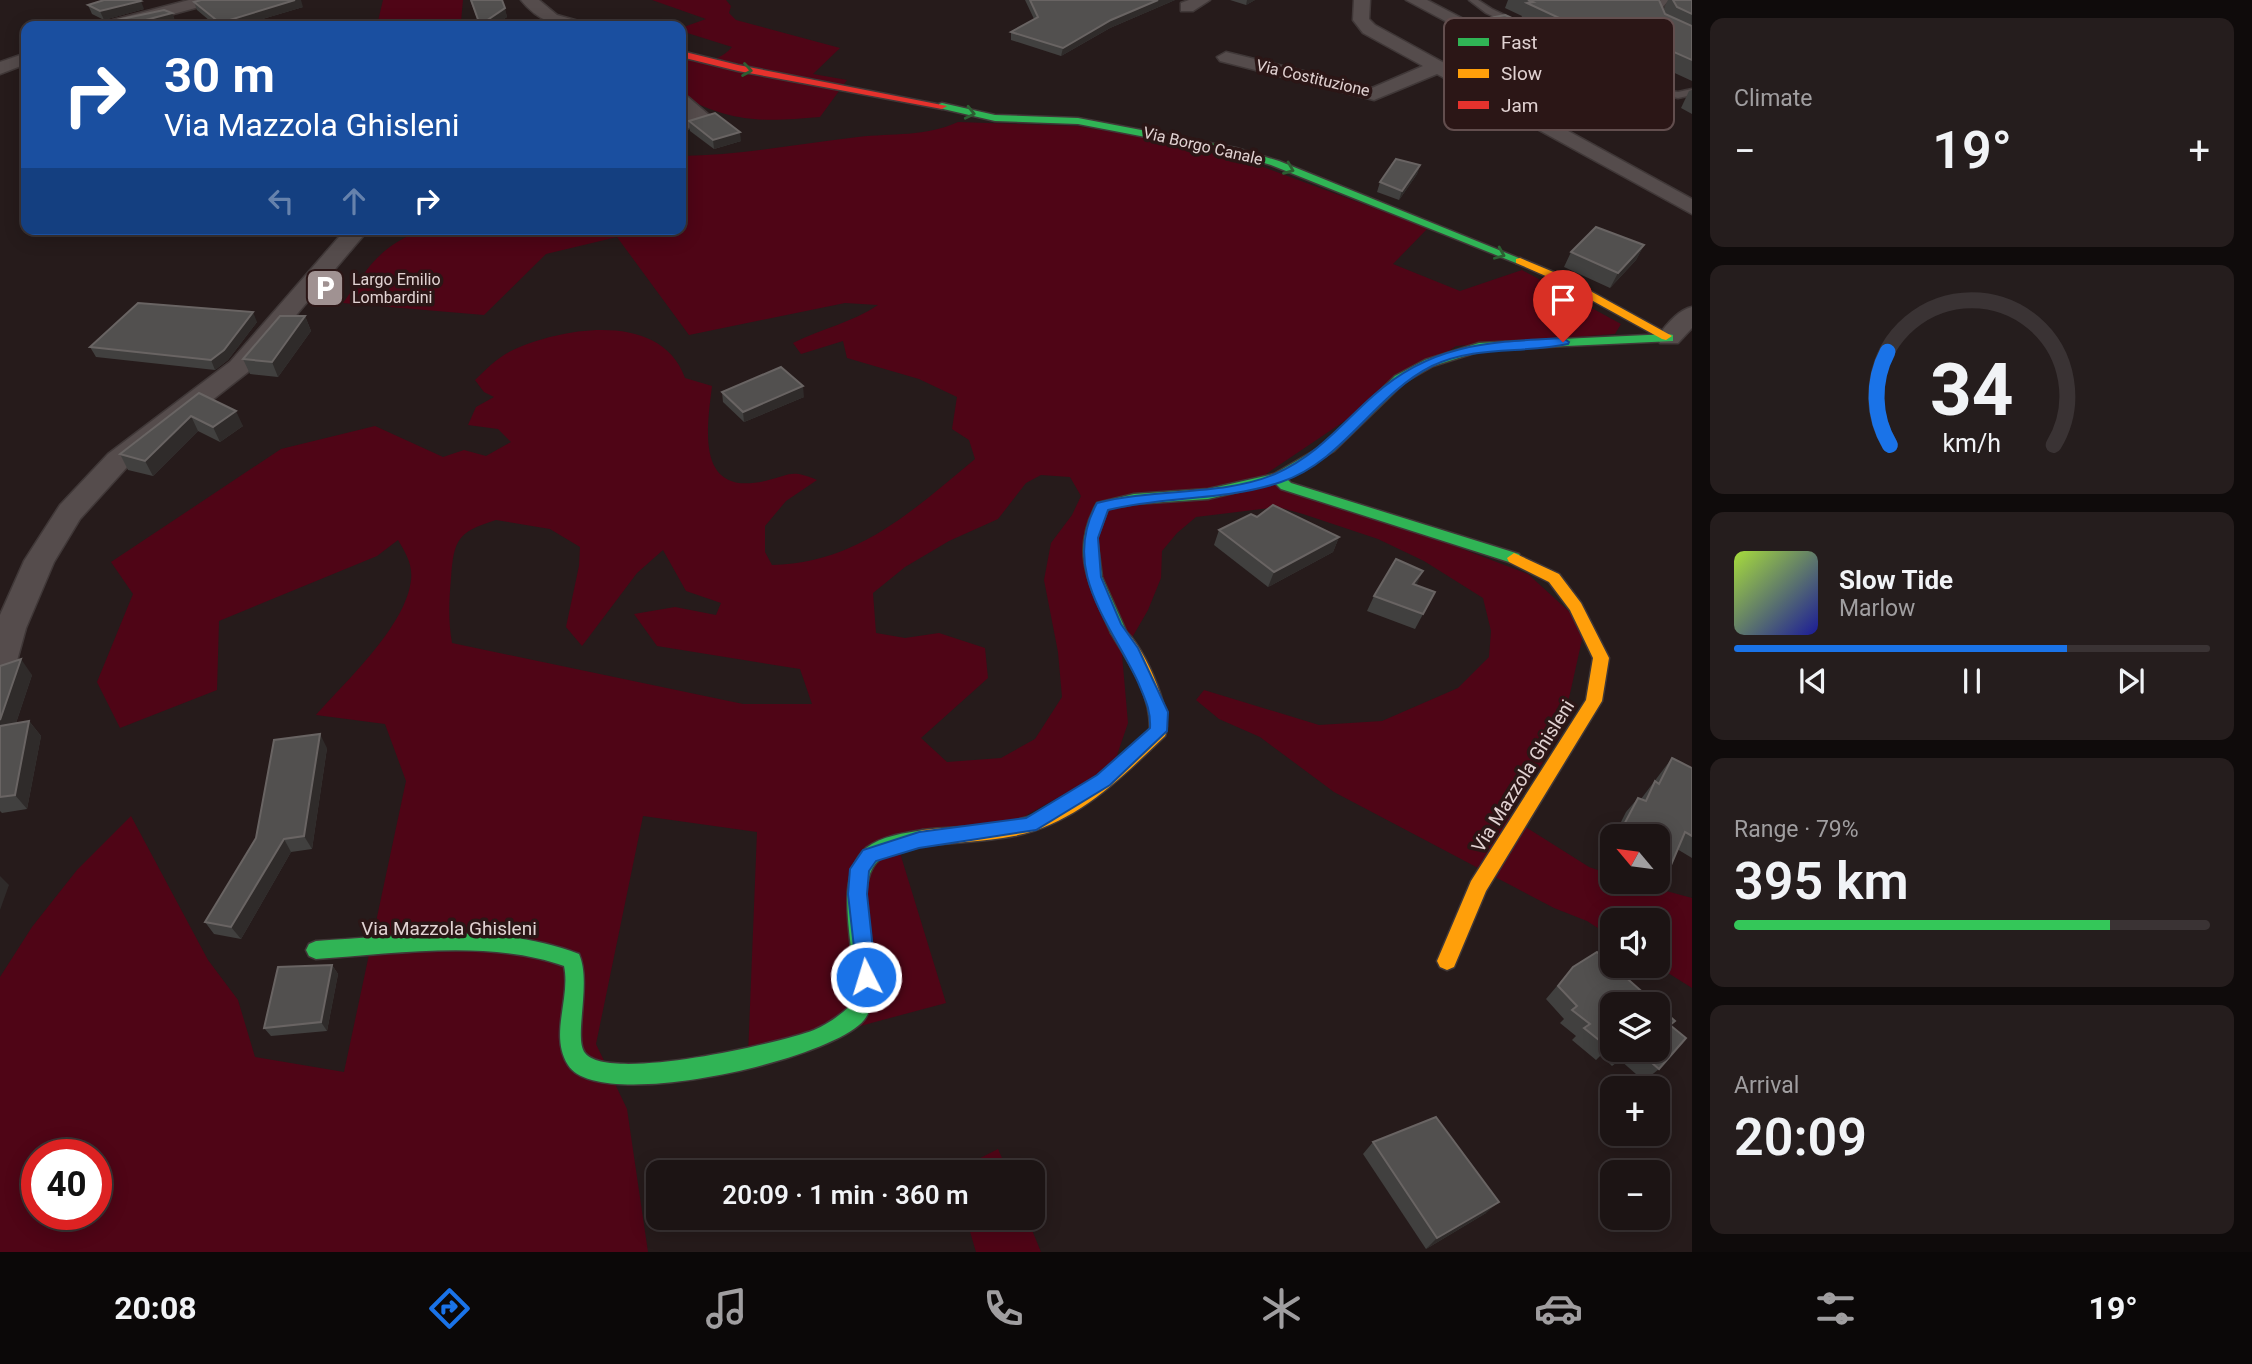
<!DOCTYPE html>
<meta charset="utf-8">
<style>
:root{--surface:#1c1414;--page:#251d1d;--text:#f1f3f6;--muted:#a09ea0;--line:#3a3334;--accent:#1a73e8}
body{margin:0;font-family:Roboto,sans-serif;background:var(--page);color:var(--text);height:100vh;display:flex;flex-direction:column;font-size:26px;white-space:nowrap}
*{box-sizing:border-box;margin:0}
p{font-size:23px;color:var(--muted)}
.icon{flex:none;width:38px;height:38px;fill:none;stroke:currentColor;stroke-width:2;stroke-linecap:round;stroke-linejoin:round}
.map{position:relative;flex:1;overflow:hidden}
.details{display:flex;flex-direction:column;gap:18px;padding:18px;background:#0f0b0b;width:560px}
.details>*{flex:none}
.banner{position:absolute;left:21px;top:21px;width:665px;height:214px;border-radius:14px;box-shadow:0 4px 18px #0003,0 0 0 2px var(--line);background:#1a4fa0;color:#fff;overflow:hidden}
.needle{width:46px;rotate:299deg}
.fabs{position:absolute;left:1600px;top:824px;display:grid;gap:14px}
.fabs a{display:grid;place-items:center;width:70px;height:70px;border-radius:14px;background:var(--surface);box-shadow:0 4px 18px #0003,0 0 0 2px var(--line);font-size:35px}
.speed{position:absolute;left:21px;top:1139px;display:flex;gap:14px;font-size:35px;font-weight:700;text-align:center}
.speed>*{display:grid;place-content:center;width:91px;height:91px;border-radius:50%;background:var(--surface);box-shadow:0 4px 18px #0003,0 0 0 2px var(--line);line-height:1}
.speed .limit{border:10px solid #d22;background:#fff;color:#111}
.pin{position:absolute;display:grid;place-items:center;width:60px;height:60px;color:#fff;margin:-72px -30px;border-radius:50% 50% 50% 0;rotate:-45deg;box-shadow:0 0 7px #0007}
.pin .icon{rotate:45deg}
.me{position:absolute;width:77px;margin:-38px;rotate:355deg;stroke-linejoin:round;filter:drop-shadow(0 0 5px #0008)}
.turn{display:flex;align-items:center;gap:24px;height:147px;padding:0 28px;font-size:32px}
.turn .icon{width:91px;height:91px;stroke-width:2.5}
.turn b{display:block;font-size:49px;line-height:60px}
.lanes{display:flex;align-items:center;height:66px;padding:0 28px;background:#0003;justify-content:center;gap:35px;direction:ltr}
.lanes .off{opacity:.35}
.big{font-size:52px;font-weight:600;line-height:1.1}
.details .card{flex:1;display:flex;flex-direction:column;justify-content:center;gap:10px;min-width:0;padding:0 24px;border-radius:14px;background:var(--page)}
.details .dial{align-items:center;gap:0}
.dial svg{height:182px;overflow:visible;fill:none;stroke:var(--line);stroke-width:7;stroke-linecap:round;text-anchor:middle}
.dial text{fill:var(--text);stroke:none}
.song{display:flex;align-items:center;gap:21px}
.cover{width:84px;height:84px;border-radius:10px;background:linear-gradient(135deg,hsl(80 70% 55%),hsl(240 70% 35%))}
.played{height:7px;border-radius:4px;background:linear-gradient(90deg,var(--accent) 70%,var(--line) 70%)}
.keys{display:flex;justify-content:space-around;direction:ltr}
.heat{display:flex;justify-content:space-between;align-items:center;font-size:38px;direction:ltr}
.charge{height:10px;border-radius:5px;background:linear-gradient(90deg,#34c759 79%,var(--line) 0)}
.trip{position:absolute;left:646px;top:1160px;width:399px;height:70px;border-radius:14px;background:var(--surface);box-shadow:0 4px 18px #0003,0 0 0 2px var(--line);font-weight:600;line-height:70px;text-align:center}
.menu{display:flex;height:112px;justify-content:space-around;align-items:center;background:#0b0808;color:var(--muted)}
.menu .icon{width:49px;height:49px}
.menu .selected{color:var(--accent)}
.menu b{font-size:32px;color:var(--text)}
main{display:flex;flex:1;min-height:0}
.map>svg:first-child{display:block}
.green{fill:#4f0516;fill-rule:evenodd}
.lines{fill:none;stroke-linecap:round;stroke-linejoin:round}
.lane-casing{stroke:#403838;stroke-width:3}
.street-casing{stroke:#403838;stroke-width:3}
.fast-casing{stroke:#403838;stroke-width:3}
.slow-casing{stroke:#403838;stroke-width:3}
.jam-casing{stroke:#403838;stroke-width:3}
.lane{fill:#554c4c;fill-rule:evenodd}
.street{fill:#554c4c;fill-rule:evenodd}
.fast{fill:#30b455;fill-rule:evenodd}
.slow{fill:#ff9f0a;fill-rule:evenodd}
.jam{fill:#e5322d;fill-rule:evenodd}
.wall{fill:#41403f}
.shaded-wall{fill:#2f2b2a}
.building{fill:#52504f;stroke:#696463;stroke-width:2}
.oneway{stroke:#2d5d32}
.route{fill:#1a73e8;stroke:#114b97;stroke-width:2}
.labels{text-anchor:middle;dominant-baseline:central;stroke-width:7;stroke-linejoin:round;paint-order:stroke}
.far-street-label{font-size:16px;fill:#e1d2d2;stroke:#2b1616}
.far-poi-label{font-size:16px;fill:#e1d2d2;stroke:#2b1616;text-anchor:start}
.street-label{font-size:19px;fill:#e1d2d2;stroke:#2b1616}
.key{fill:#2b1616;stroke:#624e4e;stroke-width:2}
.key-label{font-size:19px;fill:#e1d2d2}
</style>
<main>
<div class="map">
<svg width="1692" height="1252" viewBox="0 0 1692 1252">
<rect width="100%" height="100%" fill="#261b1b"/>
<g class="green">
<polygon points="383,0 463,0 461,21 377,25"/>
<path d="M652 0H726L731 6 729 13 736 20 840 48 813 74 847 80 820 117C763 122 733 123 681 96V56C701 62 717 64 732 47L681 31V28L706 19Z"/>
<path d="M958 122 1077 126 1212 148 1428 228 1393 264 1460 291 1522 270 1621 324 1615 334 1456 346 1266 474 1528 574 1585 626 1561 734 1508 816 1589 867 1612 875V882H1633L1692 898V988L1657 966V920H1612V937L1587 921 1554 908 1334 792 1260 737 1219 719 1196 700 1204 690 1319 725 1382 721 1458 688 1489 657 1491 631 1483 598 1424 561 1378 539 1303 514 1278 507 1196 517 1177 533 1162 551 1161 578 1148 610 1122 655 1128 723 1113 767 1007 826 900 853 946 1003 748 1056 757 832 643 816 596 1044 627 1109 648 1252H0V977L32 927 77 870 131 816 208 960 238 1000 255 1057 344 1072 406 781 385 724 316 715C346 681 406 626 411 580 413 564 405 552 398 540L377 556 219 621 217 690 120 728 97 682 133 594 111 562 281 449 375 426 443 457 464 450 486 456 511 442 498 429 468 425 476 407 494 397 484 392 475 380C485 370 499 356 513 350 564 327 661 311 685 378L712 386C707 428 695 497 765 481 792 475 790 469 817 480L786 501 765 526V552L772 565C858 563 912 511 975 459L969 440 952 429 957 397 919 379 847 358 843 341 801 354 793 343C821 329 853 322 878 305L845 303 689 335 617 237 546 254 484 315 343 303C370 265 378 248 423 229H681V156C740 155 799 144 858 137 892 133 926 137 958 122ZM1041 475 1070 477 1081 496 1072 515 1051 543 1044 580 1058 652 1062 697 1035 739 1001 758 947 762 921 738 988 678 985 648 939 633 905 638 876 633 873 593 905 567 949 541 998 519 1026 483ZM496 520 550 529 580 547 579 566 566 627 582 646 637 573 663 550 686 591 721 603 716 615 675 607 634 614 657 646 800 669 812 704H743L452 643C448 620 449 601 451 578 454 540 457 532 496 520ZM37 1155H96V1214H37Z"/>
<polygon points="998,1149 1008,1172 953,1172"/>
<polygon points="966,1218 1027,1218 1041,1252 976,1252"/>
</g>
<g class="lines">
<g class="lane-casing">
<g id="lane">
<polygon points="1469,0 1478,0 1492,9 1662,90 1678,92 1692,89 1692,95 1678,98 1657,94 1486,13"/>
<polygon points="1661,0 1669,0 1660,10 1667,25 1692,38 1692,44 1660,29 1652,10"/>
</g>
</g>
<g class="street-casing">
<g id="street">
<polygon points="189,0 216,0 214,3 129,26 102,26 105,22"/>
<path d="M521 0H539L557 15 582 22 585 26C557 27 539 22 521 0Z"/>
<polygon points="1189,0 1210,0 1193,11 1181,11 1181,3"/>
<polygon points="1354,0 1370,0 1369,19 1375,25 1692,199 1692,214 1437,74 1374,100 1220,61 1217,57 1226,52 1372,88 1423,66 1363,33 1353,20"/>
<polygon points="1406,0 1427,0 1479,27 1476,31 1464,31"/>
<polygon points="26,53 26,64 0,74 0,62"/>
<polygon points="681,95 688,97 709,115 681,133 681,118 687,115 681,110"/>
<polygon points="346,229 369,229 248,372 128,466 80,519 54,562 26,628 12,679 0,682 0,615 24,561 60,505 108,454 230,362"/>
<path d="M1692 307V328L1678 343H1660L1657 338C1665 326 1678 310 1692 307Z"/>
</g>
</g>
<g class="fast-casing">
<g id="fast">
<polygon points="942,103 995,115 1078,118 1236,148 1279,161 1526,261 1516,263 1271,165 1234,154 1078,124 995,121 939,108 939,104"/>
<path d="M1669 334 1673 335V341L1484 350 1433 366 1405 382 1334 451 1287 479 1291 483 1519 554 1521 558 1519 562H1509L1281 489 1275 483 1208 499 1134 504 1108 509 1097 538 1102 577 1127 633 1119 639 1111 633C1090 586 1069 553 1097 503L1134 494 1208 489 1274 474 1324 445 1395 376 1425 360 1479 343Z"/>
<path d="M923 830 929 832 932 838 929 844C913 849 893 848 879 860 845 891 893 983 864 1020 832 1060 598 1114 568 1065 549 1035 571 998 564 966 490 939 393 954 316 959L309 956 306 950 309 944 316 941C403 936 496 922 579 954 592 983 573 1038 585 1053 608 1083 780 1043 814 1030 828 1024 839 1016 850 1006 855 991 853 973 852 958 849 925 838 873 866 848 881 836 905 833 923 830Z"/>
</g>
</g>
<g class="slow-casing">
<g id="slow">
<polygon points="1520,258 1563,276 1672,336 1666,340 1662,339 1555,280 1516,263 1516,259"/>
<polygon points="1514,553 1559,574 1581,603 1609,658 1602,701 1486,891 1454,967 1447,970 1440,967 1437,961 1471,881 1586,700 1593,658 1570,610 1549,582 1509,562 1507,558"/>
<path d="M1119 627C1140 634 1175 715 1165 736 1121 778 1076 824 1014 836 984 842 953 842 923 846L917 844 914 838 917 832 923 830C957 826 992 828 1024 818 1074 805 1114 763 1150 729 1150 691 1129 664 1111 633Z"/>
</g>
</g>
<g class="jam-casing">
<polygon id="jam" points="681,51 738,65 947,106 942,109 738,71 681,57"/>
</g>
<use href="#lane" class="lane"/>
<use href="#street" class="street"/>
<use href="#fast" class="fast"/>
<use href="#slow" class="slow"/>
<use href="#jam" class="jam"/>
</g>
<g class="wall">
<polygon points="470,0 502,0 507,17 493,26 480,26"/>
<polygon points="1025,0 1175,0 1110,28 1061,56 1011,40 1011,32 1034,19"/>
<polygon points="1230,0 1255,0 1246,5"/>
<polygon points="1508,0 1659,0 1663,10 1668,0 1692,0 1692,81 1614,45 1593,50 1573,41 1567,42 1520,20 1522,16 1505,8"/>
<polygon points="194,2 303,7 239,26 216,26 197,10"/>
<polygon points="88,5 144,9 104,20 92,14"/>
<polygon points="172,13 175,21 158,26 120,26 117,20"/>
<polygon points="1553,37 1549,46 1456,67 1448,62 1451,54"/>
<polygon points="1692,90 1692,114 1681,108 1689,91"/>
<polygon points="689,121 741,141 714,149 690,131"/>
<polygon points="1420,165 1417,174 1399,200 1377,192 1380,182"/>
<polygon points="1644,245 1636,260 1610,288 1564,267 1571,252"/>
<polygon points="305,316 311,331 278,377 250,374 243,359"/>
<polygon points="257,322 228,360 215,370 96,357 90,347"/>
<polygon points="722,392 804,397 744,422 723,402"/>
<polygon points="199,393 243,426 220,442 198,431 153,476 128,470 120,454"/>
<polygon points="1219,530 1339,537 1333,552 1268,587 1214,545"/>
<polygon points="1435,592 1415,629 1367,611 1374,596"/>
<polygon points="0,666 32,675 16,723 29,721 41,736 27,809 2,813 0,811"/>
<polygon points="327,748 312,849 291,852 241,939 214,934 205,922"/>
<polygon points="1672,758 1692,768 1692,858 1677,849 1671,865 1658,879 1657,836 1614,836 1626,812 1638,798 1641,799"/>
<polygon points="1612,840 1612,854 1606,851"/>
<polygon points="332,965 338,974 327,1031 271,1036 264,1028"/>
<polygon points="1573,967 1612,1004 1612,1050 1657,1050 1657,1005 1675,1021 1671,1025 1659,1069 1644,1081 1620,1060 1612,1066 1601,1055 1596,1060 1572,1040 1576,1036 1560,1023 1564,1019 1546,999"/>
<polygon points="1373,1142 1486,1213 1426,1249 1363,1154"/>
</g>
<g class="shaded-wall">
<polygon points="295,0 301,0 303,7 239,26 221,26 220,23"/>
<polygon points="1158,0 1175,0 1110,28 1061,56 1063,48 1111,20"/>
<polygon points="1247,0 1255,0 1246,5"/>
<polygon points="141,1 144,9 104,20 100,11"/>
<polygon points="505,8 507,17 493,26 481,26 480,25"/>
<polygon points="172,13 175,21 158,26 128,26 127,25"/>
<polygon points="1580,24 1573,41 1567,42 1574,25"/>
<polygon points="1622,29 1614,45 1593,50 1600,33"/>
<polygon points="1553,37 1549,46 1456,67 1460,58"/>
<polygon points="740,132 741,141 714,149 713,140"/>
<polygon points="1420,165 1417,174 1399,200 1402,191"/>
<polygon points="1644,245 1636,260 1610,288 1618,273"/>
<polygon points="253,312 257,322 228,360 215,370 211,360"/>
<polygon points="305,316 311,331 278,377 272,362"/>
<polygon points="803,386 804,397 744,422 743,412"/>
<polygon points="236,411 243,426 220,442 213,427"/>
<polygon points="191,416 198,431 153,476 145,461"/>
<polygon points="1339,537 1333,552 1268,587 1274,572"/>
<polygon points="1423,571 1416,586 1413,584"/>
<polygon points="21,659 32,675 10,741 0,729 0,720"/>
<polygon points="29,721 41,736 27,809 15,795"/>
<polygon points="320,734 327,748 312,849 304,836"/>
<polygon points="284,839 291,852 241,939 231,927"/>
<polygon points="0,876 9,885 0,910"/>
<polygon points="332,965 338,974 327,1031 321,1022"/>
<polygon points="1499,1202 1486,1213 1426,1249 1437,1238"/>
</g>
<g class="building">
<polygon points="104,0 139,0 141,1 100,11 88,5"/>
<polygon points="201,0 295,0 220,23 194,2"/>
<polygon points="471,0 502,0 505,8 480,25"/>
<polygon points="1030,0 1158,0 1111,20 1063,48 1011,32 1038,17"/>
<polygon points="1528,0 1659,0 1665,14 1692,26 1692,60 1622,29 1600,33 1580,24 1574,25 1527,3 1533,2"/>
<polygon points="1673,0 1692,0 1692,14 1677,7"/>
<polygon points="164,10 172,13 127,25 117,20"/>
<polygon points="1505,15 1553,37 1460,58 1451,54 1485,19"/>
<polygon points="715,113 740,132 713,140 689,121"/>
<polygon points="1396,159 1420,165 1402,191 1380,182"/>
<polygon points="1596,227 1644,245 1618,273 1571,252"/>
<polygon points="138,303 253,312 224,350 211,360 90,347"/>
<polygon points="280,316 305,316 272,362 243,359"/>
<polygon points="781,367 803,386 743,412 722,392"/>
<polygon points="199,393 236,411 213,427 191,416 145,461 120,454"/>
<polygon points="1273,505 1339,537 1274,572 1219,530 1251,514 1257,517"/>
<polygon points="1396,559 1423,571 1413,584 1435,592 1423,614 1374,596"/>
<polygon points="21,659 0,720 0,666"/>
<polygon points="29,721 15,795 0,797 0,726"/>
<polygon points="320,734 304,836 284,839 231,927 205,922 256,838 274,740"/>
<polygon points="1672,758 1692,768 1692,836 1685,832 1671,865 1657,857 1657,836 1618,836 1638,798 1646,801 1655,781 1659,784"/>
<polygon points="1597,952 1656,1004 1612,1004 1612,1043 1609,1048 1584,1028 1590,1024 1572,1010 1577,1006 1558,986 1573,967"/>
<polygon points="332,965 321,1022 264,1028 278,967"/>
<polygon points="1657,1005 1675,1021 1670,1025 1686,1038 1659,1069 1637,1050 1657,1050"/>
<polygon points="1436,1117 1499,1202 1437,1238 1373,1142"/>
</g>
<defs><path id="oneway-chevron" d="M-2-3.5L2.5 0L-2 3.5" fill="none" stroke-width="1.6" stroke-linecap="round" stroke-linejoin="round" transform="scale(1.75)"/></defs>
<g class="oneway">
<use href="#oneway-chevron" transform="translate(747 70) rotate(9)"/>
<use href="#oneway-chevron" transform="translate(970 113) rotate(13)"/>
<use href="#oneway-chevron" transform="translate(1289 169) rotate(22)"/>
<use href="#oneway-chevron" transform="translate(1500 254) rotate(23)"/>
</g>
<path class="route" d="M1563 338 1569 342 1568 344C1522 354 1476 345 1432 366 1374 395 1344 461 1281 482 1225 501 1165 496 1108 510L1098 538 1101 577 1121 624 1138 648 1168 712 1167 731 1110 785 1036 830 919 848 876 861 869 871 867 894 876 977 873 983 866 986 858 983 848 894 850 869 863 850 919 832 1026 818 1097 775 1150 728C1151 710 1145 699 1138 682 1111 624 1060 570 1097 503 1153 488 1224 496 1275 474 1318 455 1341 424 1374 395 1432 343 1490 342 1563 338Z"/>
<defs>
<g id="parking-square" transform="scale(2.0125)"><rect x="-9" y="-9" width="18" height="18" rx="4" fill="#a09292" stroke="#2b1616"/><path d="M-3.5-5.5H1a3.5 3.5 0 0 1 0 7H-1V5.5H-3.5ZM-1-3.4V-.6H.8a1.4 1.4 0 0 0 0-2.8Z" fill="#fff"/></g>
</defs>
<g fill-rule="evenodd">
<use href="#parking-square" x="325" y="288"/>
</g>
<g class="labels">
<g class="far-street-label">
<text transform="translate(1313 78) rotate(13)">Via Costituzione</text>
<text transform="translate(1203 146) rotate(13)">Via Borgo Canale</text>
</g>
<g class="far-poi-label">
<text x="352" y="279">Largo Emilio<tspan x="352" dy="18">Lombardini</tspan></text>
</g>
<g class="street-label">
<text transform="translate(1523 776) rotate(-58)">Via Mazzola Ghisleni</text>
<text x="449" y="928">Via Mazzola Ghisleni</text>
</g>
</g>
<rect x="1444" y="18" width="230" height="112" rx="10" class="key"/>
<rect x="1458" y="38" width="31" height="8" fill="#30b455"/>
<rect x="1458" y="69" width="31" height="9" fill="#ff9f0a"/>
<rect x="1458" y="101" width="31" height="8" fill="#e5322d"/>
<g class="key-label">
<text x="1501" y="49">Fast</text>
<text x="1501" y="80">Slow</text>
<text x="1501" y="112">Jam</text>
</g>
</svg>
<div class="fabs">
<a><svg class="needle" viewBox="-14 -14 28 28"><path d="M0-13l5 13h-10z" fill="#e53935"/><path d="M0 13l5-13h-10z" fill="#a09ea0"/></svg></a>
<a><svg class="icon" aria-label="sound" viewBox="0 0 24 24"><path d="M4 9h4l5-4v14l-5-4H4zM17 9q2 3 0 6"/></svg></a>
<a><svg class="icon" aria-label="layers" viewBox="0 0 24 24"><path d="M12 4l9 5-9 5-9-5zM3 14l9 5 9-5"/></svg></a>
<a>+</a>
<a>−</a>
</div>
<div class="speed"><div class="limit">40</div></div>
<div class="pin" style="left:1563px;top:342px;background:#d93025"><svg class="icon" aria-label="arrive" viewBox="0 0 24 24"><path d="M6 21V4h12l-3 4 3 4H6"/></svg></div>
<svg class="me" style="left:866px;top:977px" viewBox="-20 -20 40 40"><circle r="17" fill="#1a73e8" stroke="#fff" stroke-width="3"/><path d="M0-11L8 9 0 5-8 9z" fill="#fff"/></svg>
<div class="trip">20:09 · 1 min · 360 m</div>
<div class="banner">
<div class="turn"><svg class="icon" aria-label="right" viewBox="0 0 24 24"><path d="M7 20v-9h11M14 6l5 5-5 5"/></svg><div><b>30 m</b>Via Mazzola Ghisleni</div></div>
<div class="lanes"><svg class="icon off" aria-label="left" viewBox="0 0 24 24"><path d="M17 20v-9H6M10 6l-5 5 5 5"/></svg><svg class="icon off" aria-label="ahead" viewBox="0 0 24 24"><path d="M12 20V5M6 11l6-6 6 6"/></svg><svg class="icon" aria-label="right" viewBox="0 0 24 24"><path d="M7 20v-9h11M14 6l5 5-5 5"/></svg></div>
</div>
</div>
<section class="details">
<div class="card"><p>Climate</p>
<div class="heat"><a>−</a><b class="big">19°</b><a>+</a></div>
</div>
<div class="card dial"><svg viewBox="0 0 100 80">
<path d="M14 69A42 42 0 1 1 86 69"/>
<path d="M14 69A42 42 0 0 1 13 28" stroke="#1a73e8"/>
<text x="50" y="56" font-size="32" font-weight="700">34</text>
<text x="50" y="72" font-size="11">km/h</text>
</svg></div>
<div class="card">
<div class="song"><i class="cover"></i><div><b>Slow Tide</b><p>Marlow</p></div></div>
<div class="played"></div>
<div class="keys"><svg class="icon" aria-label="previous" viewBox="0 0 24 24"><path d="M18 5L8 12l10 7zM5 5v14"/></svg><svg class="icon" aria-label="pause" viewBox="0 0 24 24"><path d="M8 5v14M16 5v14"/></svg><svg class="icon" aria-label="next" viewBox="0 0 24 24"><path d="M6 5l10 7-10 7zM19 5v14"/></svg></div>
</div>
<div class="card"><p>Range · 79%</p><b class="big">395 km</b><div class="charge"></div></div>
<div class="card"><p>Arrival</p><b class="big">20:09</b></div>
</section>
</main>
<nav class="menu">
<b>20:08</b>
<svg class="icon selected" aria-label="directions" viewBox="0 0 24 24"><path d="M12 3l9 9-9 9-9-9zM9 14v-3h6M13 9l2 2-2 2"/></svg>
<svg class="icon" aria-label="music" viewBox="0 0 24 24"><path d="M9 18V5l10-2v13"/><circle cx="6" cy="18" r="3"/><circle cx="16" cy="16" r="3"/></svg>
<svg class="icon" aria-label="phone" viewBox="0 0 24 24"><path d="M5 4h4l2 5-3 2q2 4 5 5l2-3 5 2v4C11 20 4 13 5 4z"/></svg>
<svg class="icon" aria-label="climate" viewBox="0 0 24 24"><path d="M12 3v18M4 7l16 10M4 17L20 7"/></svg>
<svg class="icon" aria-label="car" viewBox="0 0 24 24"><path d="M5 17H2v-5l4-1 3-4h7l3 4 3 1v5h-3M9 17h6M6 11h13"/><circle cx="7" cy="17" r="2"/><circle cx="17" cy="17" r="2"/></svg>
<svg class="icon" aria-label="filters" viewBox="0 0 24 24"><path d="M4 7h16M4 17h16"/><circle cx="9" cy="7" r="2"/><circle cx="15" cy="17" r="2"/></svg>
<b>19°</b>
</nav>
